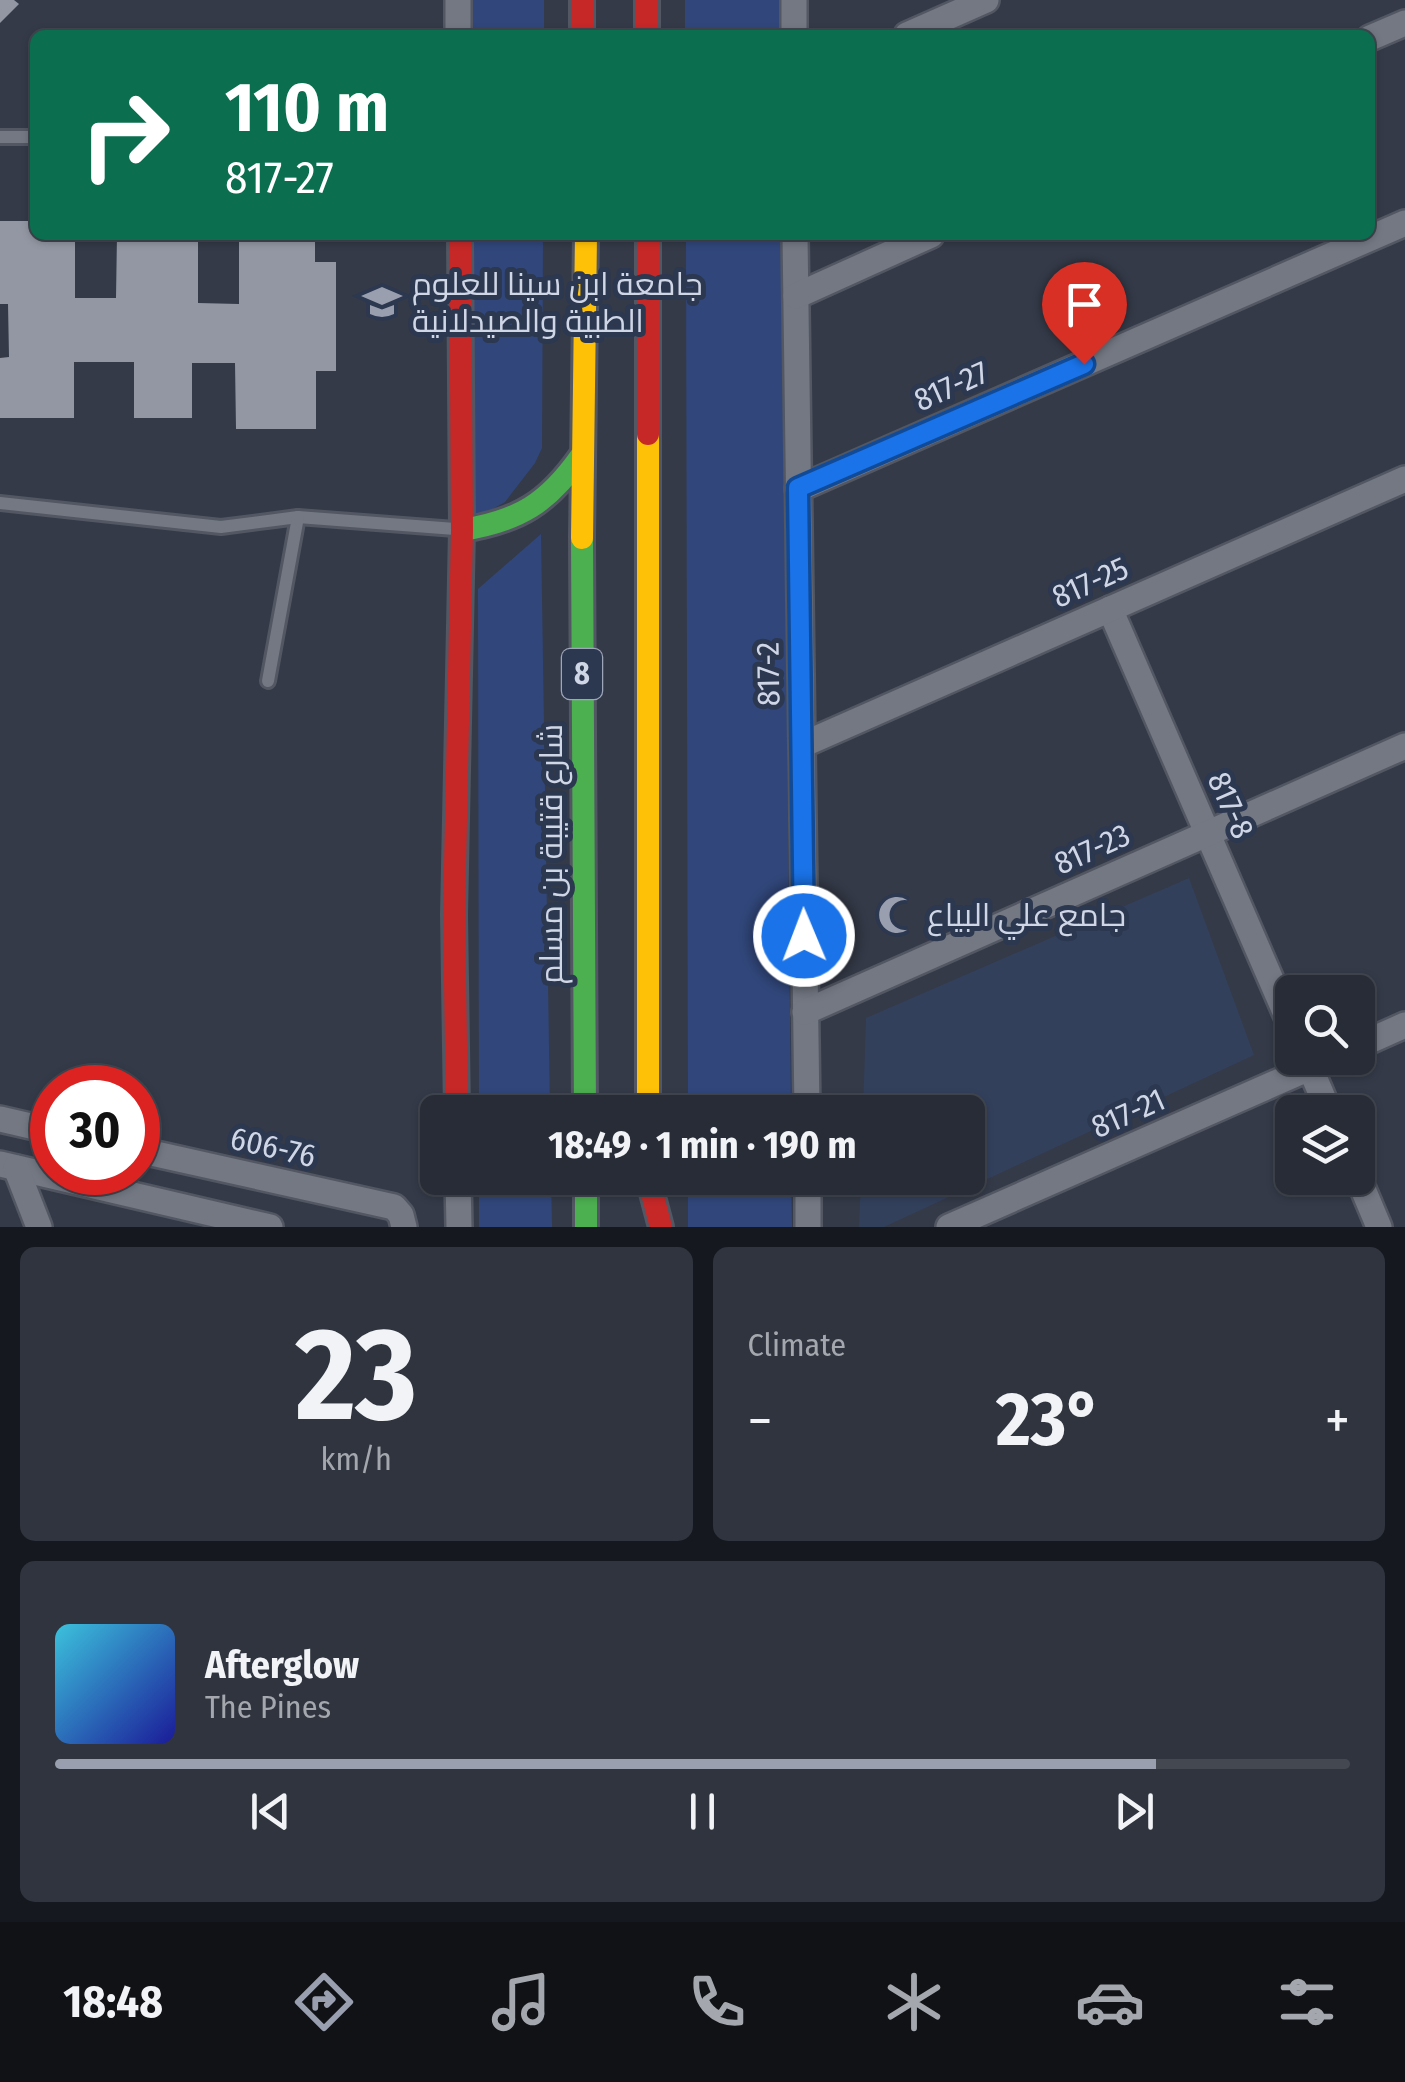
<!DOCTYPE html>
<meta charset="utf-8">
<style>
:root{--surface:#272c36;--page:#2f343e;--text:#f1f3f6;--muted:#a4a7ad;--line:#434851;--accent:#999faf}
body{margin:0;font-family:"Fira Sans Condensed",Cairo,sans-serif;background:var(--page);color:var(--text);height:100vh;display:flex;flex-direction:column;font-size:38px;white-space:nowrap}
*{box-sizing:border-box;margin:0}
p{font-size:32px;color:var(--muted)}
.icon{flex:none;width:55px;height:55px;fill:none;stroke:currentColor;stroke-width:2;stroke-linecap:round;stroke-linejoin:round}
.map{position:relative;height:1227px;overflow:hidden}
.panel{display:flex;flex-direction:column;gap:20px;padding:20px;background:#15181e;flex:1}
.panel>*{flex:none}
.hud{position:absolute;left:30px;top:30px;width:1345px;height:210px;border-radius:15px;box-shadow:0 2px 8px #0004,0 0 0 2px var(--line);background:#0b6e4f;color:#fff;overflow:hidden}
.controls{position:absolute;left:1275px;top:975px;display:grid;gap:20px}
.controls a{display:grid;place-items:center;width:100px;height:100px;border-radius:15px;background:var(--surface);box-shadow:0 2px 8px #0004,0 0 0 2px var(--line);font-size:50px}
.speed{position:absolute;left:30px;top:1065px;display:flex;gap:20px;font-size:50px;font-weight:700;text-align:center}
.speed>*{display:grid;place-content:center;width:130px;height:130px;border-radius:50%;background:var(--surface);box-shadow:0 2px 8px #0004,0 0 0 2px var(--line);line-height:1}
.speed .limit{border:15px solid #d22;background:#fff;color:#111}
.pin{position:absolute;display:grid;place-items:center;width:85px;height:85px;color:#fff;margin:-102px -42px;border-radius:50% 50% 50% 0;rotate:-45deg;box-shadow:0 0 10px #0007}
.pin .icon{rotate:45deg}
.me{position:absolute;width:110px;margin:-55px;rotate:359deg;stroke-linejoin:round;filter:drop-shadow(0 0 8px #0008)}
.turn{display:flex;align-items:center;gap:35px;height:210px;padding:0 30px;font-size:45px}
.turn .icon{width:130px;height:130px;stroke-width:2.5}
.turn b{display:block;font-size:70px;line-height:85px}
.big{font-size:75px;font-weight:700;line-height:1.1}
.panel .card{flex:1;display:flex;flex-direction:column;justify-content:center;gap:15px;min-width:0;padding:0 35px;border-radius:15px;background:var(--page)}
.panel .dial{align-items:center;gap:0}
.dial b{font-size:130px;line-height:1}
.song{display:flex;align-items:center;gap:30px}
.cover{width:120px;height:120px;border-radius:15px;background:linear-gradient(135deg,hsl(190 70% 55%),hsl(240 70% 35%))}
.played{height:10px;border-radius:5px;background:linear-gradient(90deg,var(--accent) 85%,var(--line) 85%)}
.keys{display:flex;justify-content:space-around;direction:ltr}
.heat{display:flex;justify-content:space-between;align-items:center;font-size:55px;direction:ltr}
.panel .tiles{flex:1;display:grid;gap:20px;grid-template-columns:1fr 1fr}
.card:last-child{grid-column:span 2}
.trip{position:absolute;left:420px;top:1095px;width:565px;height:100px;border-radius:15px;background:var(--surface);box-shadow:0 2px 8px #0004,0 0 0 2px var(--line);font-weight:700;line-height:100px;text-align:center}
.tab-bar{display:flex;height:160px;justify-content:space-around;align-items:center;background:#101216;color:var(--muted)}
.tab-bar .icon{width:70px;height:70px}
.tab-bar .current{color:var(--accent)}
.tab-bar b{font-size:45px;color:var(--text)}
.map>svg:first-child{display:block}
.built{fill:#33405c}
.green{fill:#31477b}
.building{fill:#9297a3}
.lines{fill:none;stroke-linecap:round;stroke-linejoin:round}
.lane-casing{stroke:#525763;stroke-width:18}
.street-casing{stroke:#525763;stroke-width:30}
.fast-casing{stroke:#525763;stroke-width:28}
.slow-casing{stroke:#525763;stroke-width:28}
.jam-casing{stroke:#525763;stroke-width:28}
.lane{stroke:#737883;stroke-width:12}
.street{stroke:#737883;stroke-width:25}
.fast{stroke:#4caf50;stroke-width:22}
.slow{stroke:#ffc107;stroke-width:22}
.jam{stroke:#c62828;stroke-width:22}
.route-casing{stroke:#114b97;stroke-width:25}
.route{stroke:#1a73e8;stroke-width:18}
.labels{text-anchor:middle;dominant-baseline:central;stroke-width:10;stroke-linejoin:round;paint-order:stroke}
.shield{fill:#2c3750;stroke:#9ea6b9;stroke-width:2.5}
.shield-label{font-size:30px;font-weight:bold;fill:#cfd6e6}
.poi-label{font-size:32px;fill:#cfd6e6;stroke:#2c3750;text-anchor:start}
.street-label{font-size:32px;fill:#cfd6e6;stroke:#2c3750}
</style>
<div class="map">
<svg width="1405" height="1227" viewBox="0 0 1405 1227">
<rect width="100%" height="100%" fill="#343a48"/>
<polygon class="built" points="1189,878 1254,1055 884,1227 859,1227 861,1178 968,1178 968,1112 863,1112 866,1018"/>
<g class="green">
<rect x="469" y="0" width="75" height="35"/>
<rect x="685" y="0" width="95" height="35"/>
<polygon points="469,235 543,235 542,448 535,463 505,502 468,523"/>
<polygon points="686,235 782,235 791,1112 688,1112"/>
<polygon points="541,534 550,1112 479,1112 478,589"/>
<polygon points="479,1178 551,1178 552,1227 479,1227"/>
<polygon points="688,1178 791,1178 792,1227 688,1227"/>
</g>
<g class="building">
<polygon points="0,0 14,0 19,4 0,23"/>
<polygon points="0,221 35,221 35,235 75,235 75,298 116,298 117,235 198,235 198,303 239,304 239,235 315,235 315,262 336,262 336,371 316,371 316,429 236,429 235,363 192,363 192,418 134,418 134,362 74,362 74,418 0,418 0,358 9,357 8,304 0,304"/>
</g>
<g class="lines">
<g class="lane-casing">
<g id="lane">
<polyline points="0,137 35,137"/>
<polyline points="0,503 221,527 298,517 455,529"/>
<polyline points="268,681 298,517"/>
</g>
</g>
<g class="street-casing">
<g id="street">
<polyline points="458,0 458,35"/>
<polyline points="794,35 794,0"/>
<polyline points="907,35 986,0"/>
<polyline points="1370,38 1405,23"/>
<polyline points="795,235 807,1112"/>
<polyline points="796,296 931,235"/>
<polyline points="798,489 1405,223"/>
<polyline points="1110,609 1292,1028"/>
<polyline points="802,745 1405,479"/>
<polyline points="805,1012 1405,746"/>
<polyline points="1358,1046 1405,1025"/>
<polyline points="1306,1058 1329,1112"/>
<polyline points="0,1119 52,1131"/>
<polyline points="138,1150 394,1207 401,1215 404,1227"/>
<polyline points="0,1164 270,1227"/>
<polyline points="16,1168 39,1227"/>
<polyline points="1358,1177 1379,1227"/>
<polyline points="458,1178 459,1227"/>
<polyline points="808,1178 808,1227"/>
<polyline points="949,1227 1332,1058"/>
</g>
</g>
<g class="fast-casing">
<g id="fast">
<path d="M462 530C519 521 548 503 581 456"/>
<polyline points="582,538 585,1112"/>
<polyline points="586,1178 586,1227"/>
</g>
</g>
<g class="slow-casing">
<g id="slow">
<polyline points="648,434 648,1112"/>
<polyline points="582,538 586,235"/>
</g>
</g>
<g class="jam-casing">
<g id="jam">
<polyline points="582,0 582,35"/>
<polyline points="647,0 647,35"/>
<polyline points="648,235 648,434"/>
<polyline points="457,1112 454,915 462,530 460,235"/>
<polyline points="648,1178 661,1227"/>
</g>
</g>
<use href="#lane" class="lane"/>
<use href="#street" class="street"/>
<use href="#fast" class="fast"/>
<use href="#slow" class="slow"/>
<use href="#jam" class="jam"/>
</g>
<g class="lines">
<g class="route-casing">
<polyline id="route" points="804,936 798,488 1084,364"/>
</g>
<use href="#route" class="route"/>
</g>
<defs>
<g id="university-bare" transform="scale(3)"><path d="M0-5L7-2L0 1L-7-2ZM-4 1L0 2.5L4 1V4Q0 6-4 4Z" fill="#999faf" stroke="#2c3750" stroke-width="2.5" paint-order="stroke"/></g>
<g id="mosque-bare" transform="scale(3)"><path d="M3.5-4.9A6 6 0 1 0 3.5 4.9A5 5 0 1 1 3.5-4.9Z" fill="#999faf" stroke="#2c3750" stroke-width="2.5" paint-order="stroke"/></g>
</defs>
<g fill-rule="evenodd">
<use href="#university-bare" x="382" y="302"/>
<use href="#mosque-bare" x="897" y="915"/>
</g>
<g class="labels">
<rect class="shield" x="562" y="649" width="40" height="50" rx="8"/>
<g class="shield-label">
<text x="582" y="674">8</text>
</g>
<g class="poi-label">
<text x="412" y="284">جامعة ابن سينا للعلوم<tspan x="412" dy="37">الطبية والصيدلانية</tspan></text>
<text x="927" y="915">جامع علي البياع</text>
</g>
<g class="street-label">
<text transform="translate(951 386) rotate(-24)">817-27</text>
<text transform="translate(1090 582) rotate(-24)">817-25</text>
<text transform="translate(768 674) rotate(-91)">817-2</text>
<text transform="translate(1231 805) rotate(66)">817-8</text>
<text transform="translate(1092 849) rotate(-24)">817-23</text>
<text transform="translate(551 854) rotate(-90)">شارع قتيبة بن مسلم</text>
<text transform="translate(1128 1113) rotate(-24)">817-21</text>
<text transform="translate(273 1147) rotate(13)">606-76</text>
</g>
</g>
</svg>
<div class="controls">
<a><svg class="icon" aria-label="search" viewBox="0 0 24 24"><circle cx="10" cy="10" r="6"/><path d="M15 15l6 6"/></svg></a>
<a><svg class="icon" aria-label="layers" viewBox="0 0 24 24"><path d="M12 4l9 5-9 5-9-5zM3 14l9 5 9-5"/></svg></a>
</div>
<div class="speed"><div class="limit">30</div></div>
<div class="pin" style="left:1084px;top:364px;background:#d93025"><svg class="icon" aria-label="arrive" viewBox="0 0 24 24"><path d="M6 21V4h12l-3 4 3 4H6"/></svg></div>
<svg class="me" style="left:804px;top:936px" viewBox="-20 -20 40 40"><circle r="17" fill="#1a73e8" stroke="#fff" stroke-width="3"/><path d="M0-11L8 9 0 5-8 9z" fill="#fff"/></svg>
<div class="trip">18:49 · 1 min · 190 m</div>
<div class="hud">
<div class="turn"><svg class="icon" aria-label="right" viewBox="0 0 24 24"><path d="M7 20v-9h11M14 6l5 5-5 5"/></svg><div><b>110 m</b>817-27</div></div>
</div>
</div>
<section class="panel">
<div class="tiles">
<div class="card dial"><b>23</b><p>km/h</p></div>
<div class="card"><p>Climate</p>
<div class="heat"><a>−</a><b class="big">23°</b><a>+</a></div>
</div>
<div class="card">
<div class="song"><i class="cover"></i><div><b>Afterglow</b><p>The Pines</p></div></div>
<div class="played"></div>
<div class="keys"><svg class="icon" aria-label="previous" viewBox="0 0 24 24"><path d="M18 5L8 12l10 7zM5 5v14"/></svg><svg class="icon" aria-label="pause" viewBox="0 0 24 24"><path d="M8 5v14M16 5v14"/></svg><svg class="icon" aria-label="next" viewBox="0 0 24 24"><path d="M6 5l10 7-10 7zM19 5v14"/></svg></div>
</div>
</div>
</section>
<nav class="tab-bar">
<b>18:48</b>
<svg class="icon current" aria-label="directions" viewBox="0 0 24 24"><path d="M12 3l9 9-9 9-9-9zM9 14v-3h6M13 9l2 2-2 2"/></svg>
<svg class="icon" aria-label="music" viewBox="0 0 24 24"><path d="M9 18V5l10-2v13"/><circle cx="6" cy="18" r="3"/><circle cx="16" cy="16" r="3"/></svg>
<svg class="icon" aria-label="phone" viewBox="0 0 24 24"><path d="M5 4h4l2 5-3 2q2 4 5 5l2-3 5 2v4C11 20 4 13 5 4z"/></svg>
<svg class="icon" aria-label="climate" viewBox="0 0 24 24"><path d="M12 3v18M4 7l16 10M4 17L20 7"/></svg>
<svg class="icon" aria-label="car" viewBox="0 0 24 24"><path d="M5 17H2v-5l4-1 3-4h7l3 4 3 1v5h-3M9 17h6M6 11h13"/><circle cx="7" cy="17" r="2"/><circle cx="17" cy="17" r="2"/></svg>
<svg class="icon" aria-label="filters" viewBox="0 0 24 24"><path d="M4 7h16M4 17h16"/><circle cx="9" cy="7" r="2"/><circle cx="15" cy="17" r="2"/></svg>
</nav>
